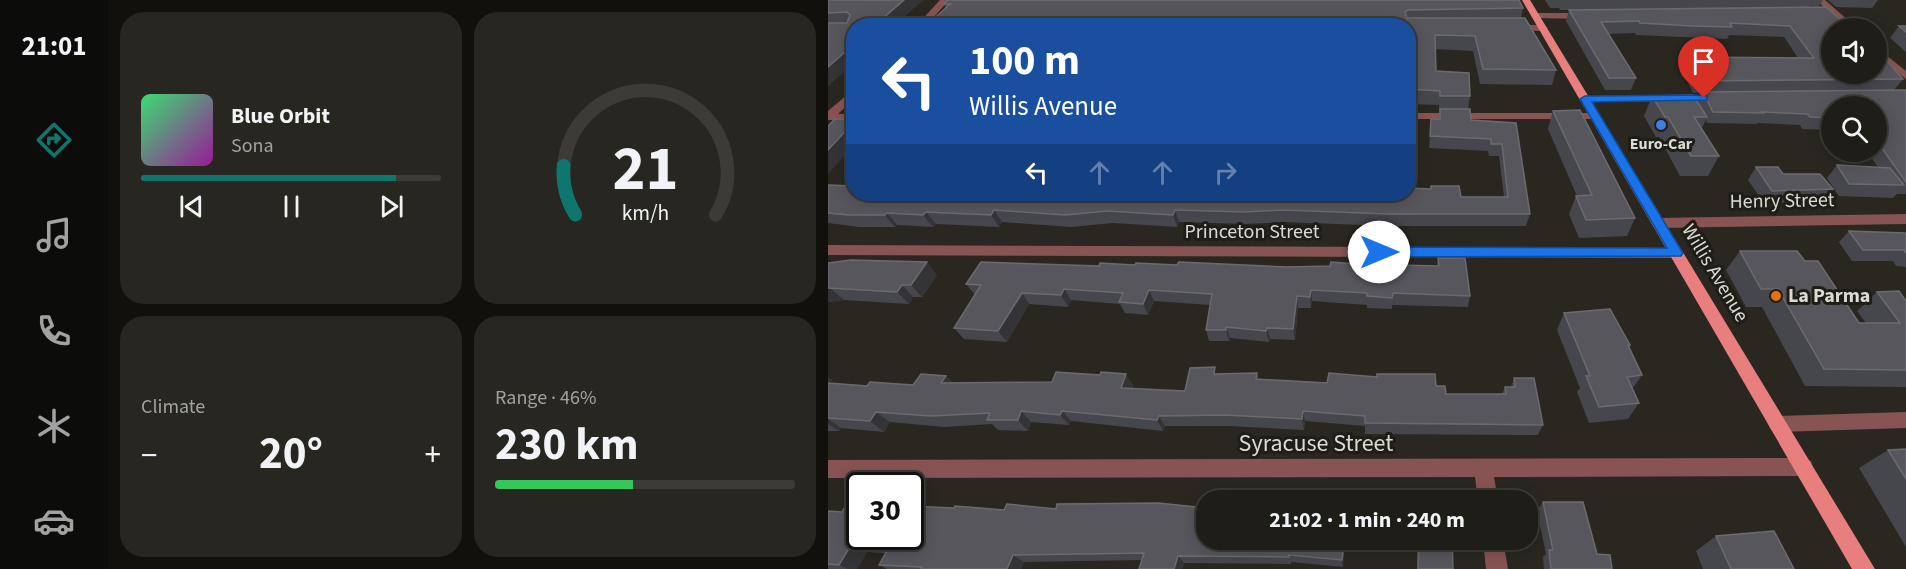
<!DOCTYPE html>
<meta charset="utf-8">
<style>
:root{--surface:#1f1d18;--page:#272621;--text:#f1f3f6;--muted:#a1a2a2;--line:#3c3b37;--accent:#0f766e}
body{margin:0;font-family:"Source Sans 3",sans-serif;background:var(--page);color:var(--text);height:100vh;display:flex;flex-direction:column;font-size:22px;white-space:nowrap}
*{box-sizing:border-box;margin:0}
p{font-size:20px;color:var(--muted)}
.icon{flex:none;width:33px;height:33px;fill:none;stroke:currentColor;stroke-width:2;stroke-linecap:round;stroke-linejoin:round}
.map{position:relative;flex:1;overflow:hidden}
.panel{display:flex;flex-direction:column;gap:12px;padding:12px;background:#11100d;width:720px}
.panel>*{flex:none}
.guide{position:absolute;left:18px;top:18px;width:570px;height:183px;border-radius:24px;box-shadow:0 3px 15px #0003,0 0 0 2px var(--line);background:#1a4fa0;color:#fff;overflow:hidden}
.controls{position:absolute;left:993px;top:18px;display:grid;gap:12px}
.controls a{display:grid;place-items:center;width:66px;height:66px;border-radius:50%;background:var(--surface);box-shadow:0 3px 15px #0003,0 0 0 2px var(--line);font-size:30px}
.speed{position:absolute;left:18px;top:472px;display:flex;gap:12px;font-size:30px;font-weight:700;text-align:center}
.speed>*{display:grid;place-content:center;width:78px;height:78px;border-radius:50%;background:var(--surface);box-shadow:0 3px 15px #0003,0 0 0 2px var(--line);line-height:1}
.speed .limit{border:3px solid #111;border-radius:9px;background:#fff;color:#111}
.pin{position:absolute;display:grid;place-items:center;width:51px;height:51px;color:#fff;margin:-62px -26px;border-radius:50% 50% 50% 0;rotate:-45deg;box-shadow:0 0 6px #0007}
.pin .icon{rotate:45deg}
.me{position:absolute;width:66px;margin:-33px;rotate:90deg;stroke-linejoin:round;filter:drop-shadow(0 0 4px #0008)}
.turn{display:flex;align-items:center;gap:21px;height:126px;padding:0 24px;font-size:27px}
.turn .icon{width:78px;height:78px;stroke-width:2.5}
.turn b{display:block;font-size:42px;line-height:51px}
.lanes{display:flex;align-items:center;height:57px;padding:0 24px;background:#0003;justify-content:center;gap:30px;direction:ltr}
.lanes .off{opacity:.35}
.big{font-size:45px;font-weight:700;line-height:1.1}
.panel .tile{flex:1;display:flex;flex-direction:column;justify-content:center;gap:9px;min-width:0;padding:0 21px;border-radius:24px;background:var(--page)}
.panel .dial{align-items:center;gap:0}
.dial svg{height:156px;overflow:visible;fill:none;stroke:var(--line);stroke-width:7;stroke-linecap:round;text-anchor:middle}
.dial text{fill:var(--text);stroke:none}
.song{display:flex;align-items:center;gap:18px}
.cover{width:72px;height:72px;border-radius:9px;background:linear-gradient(135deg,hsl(140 70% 55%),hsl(300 70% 35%))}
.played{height:6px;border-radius:3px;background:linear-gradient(90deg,var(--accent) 85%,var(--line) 85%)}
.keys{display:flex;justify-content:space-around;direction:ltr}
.heat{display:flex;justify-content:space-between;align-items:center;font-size:33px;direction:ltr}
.charge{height:9px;border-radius:4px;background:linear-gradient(90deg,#34c759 46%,var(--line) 0)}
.panel .tiles{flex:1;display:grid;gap:12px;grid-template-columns:repeat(2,1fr)}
.trip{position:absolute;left:368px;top:490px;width:342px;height:60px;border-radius:24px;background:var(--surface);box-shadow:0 3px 15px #0003,0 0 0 2px var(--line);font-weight:700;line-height:60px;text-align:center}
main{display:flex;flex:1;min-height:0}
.tab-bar{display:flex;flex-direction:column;width:108px;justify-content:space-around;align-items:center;background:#0c0c0a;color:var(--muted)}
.tab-bar .icon{width:42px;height:42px}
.tab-bar .on{color:var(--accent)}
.tab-bar b{font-size:27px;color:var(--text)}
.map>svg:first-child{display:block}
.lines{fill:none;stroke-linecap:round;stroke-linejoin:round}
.minor{fill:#885453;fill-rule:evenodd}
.major{fill:#e97e7e;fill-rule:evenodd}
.wall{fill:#46464d}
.shaded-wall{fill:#343335}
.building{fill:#56565c;stroke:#6b6b6f;stroke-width:1.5}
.route{fill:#1a73e8;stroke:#114b97;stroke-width:1.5}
.shop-dot{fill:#3f7fe0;stroke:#1f1e16;stroke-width:2}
.food-dot{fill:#e8710a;stroke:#1f1e16;stroke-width:2}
.labels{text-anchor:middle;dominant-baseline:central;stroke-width:6;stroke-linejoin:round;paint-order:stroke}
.far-poi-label{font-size:16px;font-weight:bold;fill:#dbdad5;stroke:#1f1e16}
.street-label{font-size:20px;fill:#dbdad5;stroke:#1f1e16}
.poi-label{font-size:20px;font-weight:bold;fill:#dbdad5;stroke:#1f1e16;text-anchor:start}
.near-street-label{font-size:24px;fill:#dbdad5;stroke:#1f1e16}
</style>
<main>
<nav class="tab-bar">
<b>21:01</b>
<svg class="icon on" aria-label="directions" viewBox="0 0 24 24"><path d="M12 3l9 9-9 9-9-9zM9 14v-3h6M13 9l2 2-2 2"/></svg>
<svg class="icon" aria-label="music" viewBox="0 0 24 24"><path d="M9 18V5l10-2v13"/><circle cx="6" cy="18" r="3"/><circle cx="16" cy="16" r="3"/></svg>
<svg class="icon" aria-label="phone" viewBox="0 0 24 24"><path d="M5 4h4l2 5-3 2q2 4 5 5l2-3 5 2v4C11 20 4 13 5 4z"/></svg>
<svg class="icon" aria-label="climate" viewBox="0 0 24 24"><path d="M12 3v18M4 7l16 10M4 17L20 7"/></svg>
<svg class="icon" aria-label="car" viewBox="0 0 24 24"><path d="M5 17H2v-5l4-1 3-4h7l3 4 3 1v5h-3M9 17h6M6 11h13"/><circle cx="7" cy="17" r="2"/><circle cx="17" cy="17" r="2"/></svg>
</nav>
<section class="panel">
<div class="tiles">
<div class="tile">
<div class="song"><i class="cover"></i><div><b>Blue Orbit</b><p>Sona</p></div></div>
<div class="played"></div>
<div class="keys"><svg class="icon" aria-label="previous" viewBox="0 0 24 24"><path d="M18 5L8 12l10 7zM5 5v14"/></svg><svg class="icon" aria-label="pause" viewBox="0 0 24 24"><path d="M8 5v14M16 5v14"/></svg><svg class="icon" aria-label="next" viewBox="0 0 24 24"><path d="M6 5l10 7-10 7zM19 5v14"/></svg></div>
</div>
<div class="tile dial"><svg viewBox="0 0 100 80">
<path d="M14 69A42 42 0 1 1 86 69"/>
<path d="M14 69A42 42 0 0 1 8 44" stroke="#0f766e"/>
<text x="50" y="56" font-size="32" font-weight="700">21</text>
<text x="50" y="72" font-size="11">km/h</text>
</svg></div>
<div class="tile"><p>Climate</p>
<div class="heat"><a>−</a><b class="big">20°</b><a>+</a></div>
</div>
<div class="tile"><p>Range · 46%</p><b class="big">230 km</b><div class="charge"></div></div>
</div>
</section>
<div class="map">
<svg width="1078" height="569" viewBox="0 0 1078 569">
<rect width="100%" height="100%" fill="#292720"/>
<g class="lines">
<g class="minor">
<polygon points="112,0 121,0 98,26 88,26"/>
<polygon points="988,0 997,0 1029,28 1019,28"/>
<polygon points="708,13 759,13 764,16 759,19 705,18 705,14"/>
<polygon points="682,25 715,25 720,28 715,31 679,30 679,26"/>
<polygon points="1048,47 1078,71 1078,79 1048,56"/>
<polygon points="26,89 26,99 10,114 26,114 26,120 0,120 0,111"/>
<polygon points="892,95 898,98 896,100 757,102 751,99 757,96"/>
<polygon points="580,113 767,113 773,116 767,119 580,119"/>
<polygon points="1078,214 1078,224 830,228 823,223 830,218"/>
<polygon points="0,245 848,248 855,253 848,258 0,255"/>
<polygon points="1078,412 1078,428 949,432 943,430 940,424 943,418 949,416"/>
<polygon points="976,458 983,461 985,467 983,473 976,476 666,477 670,501 650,501 647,477 0,478 0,460"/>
<polygon points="655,540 675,540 680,569 658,569"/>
</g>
<polygon class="major" points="694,0 702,0 1047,569 1024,569"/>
</g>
<g class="wall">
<polygon points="0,0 95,0 65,26 26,26 26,62 0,86"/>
<polygon points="717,0 995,0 991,6 981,6 981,7 1075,79 1066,90 1078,90 1078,194 1069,194 1065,198 1011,196 999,178 1009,165 1050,167 1039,152 1048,152 1048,106 1004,106 1004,130 974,129 972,125 929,123 929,124 879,123 878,120 874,128 891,156 880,176 852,176 831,137 828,137 816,116 824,96 870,103 875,93 865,93 853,68 858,57 970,58 956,37 901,35 899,39 808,35 807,33 780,34 808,78 803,90 777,90 738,21 741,10 732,10 731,8 722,8"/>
<polygon points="1000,0 1050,0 1044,8 1008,7"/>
<polygon points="115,4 695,8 693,18 728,70 724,85 652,84 645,51 607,49 608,71 642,96 640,109 643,120 688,123 702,214 698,226 560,226 456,222 418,224 351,222 349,227 285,223 243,227 174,222 171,227 108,224 105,227 69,225 67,227 31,227 0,223 0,185 26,194 227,194 225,196 260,198 580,194 603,189 603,186 633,197 676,197 671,156 661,156 660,151 601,148 603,119 611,119 612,111 611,111 611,105 580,104 580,26 118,8"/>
<polygon points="1071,26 1078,26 1078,52 1062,38"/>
<polygon points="725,111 807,218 799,236 751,238 741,214 748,196 749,196 720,129"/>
<polygon points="928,167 955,174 1005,189 995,202 936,203 920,180"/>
<polygon points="1021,231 1078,233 1078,267 1068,266 1065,261 1024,261 1011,242"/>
<polygon points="912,251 1031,323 1038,323 1029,311 1049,292 1078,301 1078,387 977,386 934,307 918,307 898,270"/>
<polygon points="610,258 642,296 640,307 564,305 564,309 539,308 539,305 484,301 483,308 470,308 467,340 442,339 441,342 402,338 401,341 381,341 378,330 382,305 326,301 320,315 297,313 292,304 243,300 240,307 201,304 179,342 136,339 126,328 147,295 138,284 271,266 459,267 542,265 609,266"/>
<polygon points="0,263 109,275 94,297 85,297 81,304 16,300 0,302"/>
<polygon points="736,313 802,345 801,348 814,375 805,388 811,403 800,419 761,423 749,392 752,388 729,330"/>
<polygon points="429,373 431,380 499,383 608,386 618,394 674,394 677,387 683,387 686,378 715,425 710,435 537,434 537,426 477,421 476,430 401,426 337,426 335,431 243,421 241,425 203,422 200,431 170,430 164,424 116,427 62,422 56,432 13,428 11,431 0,431 0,377 4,380 1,383 39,386 85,385 118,376 125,383 305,385 304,389 357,391 389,374"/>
<polygon points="1078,449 1078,547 1031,468 1060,450"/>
<polygon points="715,502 769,554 784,569 716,569 715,557 718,554 709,511"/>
<polygon points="228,509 624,540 625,569 589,569 589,551 516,552 515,567 463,562 463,564 356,563 354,569 311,569 314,560 196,562 193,569 59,569 51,565 57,553 39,552 29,569 0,569 0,511 32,537 176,510"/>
<polygon points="888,536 966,569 875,569 868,551"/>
</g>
<g class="shaded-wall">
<polygon points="76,0 95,0 65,26 46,26"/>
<polygon points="26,44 26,62 0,86 0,67"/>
<polygon points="26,122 26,145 0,174 0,150"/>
<polygon points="213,194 227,194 218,208 212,196"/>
<polygon points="166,210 174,222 171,227 163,215"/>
<polygon points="347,210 351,222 349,227 345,215"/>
<polygon points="98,212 108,224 105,227 95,215"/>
<polygon points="59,213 69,225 67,227 57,215"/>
<polygon points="99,262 109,275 94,297 83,285"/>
<polygon points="74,285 85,297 81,304 69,292"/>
<polygon points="0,288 2,288 16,300 0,302"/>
<polygon points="236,289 243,300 240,307 233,295"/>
<polygon points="321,290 326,301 320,315 315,304"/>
<polygon points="483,290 484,301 483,308 482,297"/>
<polygon points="194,293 201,304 179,342 170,331"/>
<polygon points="469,296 470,308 467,340 465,329"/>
<polygon points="398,327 402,338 401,341 398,330"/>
<polygon points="439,328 442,339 441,342 438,331"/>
<polygon points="298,374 305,385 299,399 293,388"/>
<polygon points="118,376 129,387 113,383"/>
<polygon points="0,377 4,380 0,385"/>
<polygon points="193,411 203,422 200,431 190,420"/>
<polygon points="234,411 243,421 241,425 232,415"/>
<polygon points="475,411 477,421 476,430 474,419"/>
<polygon points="48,412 62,422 56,432 42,421"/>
<polygon points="331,416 337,426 335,431 329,420"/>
<polygon points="0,419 13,428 11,431 0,424"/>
<polygon points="23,545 39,552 29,569 20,569 11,565"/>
<polygon points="516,545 516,552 515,567 514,560"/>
<polygon points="185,555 196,562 193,569 179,569"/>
<polygon points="350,556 356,563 354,569 346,569"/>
</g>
<g class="building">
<polygon points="0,0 76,0 46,26 26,26 26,44 0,67 0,23 19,23 22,15 19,12 0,13"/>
<polygon points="120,0 691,0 695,8 580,10 577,12 579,18 697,18 728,70 655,69 647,36 607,35 608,71 641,73 642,96 612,96 612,91 580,89 580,26 98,26 122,4 115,4"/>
<polygon points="998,7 1022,28 1004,28 1004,74 1048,74 1048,52 1060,62 1075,79 870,81 858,57 986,58 962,26 902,23 904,27 865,26 812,23 811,21 773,22 808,78 781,78 741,10"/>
<polygon points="1071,26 1078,26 1078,32"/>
<polygon points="1078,90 1078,182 1048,140 1048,106 1004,106 1004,118 982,117 979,114 934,112 935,113 885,112 875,92"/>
<polygon points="865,95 879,117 866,117 891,156 863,156 840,117 837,117 824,96"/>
<polygon points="612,109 642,109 643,120 688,123 702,214 561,214 454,210 416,212 347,210 345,215 279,211 237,215 166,210 163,215 98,212 95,215 59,213 57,215 20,215 0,213 0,185 26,186 26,194 213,194 212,196 260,198 262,194 580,194 580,188 603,189 603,186 631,186 633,197 680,197 674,144 663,144 663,139 602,136 603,119 612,119"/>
<polygon points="752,110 807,218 758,220 748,196 764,195 725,111"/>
<polygon points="7,119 26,120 26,122 0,150 0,126"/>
<polygon points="1009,165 1062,168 1076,185 1021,184"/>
<polygon points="928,167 950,167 955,174 992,174 1005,189 944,191"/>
<polygon points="1021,231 1078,233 1078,253 1076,250 1035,250"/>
<polygon points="912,251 969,251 977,261 990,261 1031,323 1072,323 1049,292 1071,291 1078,301 1078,370 996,369 950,289 933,289"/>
<polygon points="610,258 637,258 642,296 565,293 564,298 539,296 539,293 483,290 482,297 469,296 465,329 439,328 438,331 398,327 398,330 378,330 384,294 321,290 315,304 291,302 295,293 236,289 233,295 194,293 170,331 126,328 153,285 138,284 153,262 271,266 272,263 307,265 308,263 349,265 351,262 459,267 502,266 503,262 542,265 543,262 567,264 567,265 611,266"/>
<polygon points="23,260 99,262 83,285 74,285 69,292 0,288 0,263"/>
<polygon points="782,309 802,345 800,345 814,375 799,377 811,403 771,407 758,376 762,376 736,313"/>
<polygon points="387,367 386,374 429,373 428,379 499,383 501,373 549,377 549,374 607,374 608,386 617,386 618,394 678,394 677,387 687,387 686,378 706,378 715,425 537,423 537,416 475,411 474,419 397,415 331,416 329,420 234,411 232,415 193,411 190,420 159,420 162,413 103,416 48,412 42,421 0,418 0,383 39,386 42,382 85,385 93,374 118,376 113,383 224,382 228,372 272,375 273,372 298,374 293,388 357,391 362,368"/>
<polygon points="1078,449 1078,479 1060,450"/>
<polygon points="715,502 755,502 769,554 782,555 784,569 723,569 721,550 725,550"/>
<polygon points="330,503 378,508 378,540 624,540 625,569 590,569 591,543 516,545 514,560 461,555 461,557 350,556 346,569 311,569 316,553 185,555 179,569 93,569 94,567 51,565 61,547 23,545 11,565 0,564 0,511 14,512 18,505 32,506 32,537 82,537 82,506 126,508 127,506 176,510 179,504 228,509 229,504"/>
<polygon points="946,531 966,569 903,569 888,536"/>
</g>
<polygon class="route" points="876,95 879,96 879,100 764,102 853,250 855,253 853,256 551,257 545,252 551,247 839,248 752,99 757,96"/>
<circle class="shop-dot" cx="833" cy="125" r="6"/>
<circle class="food-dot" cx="948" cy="296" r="6"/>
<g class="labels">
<g class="far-poi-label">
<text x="833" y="144">Euro-Car</text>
</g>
<g class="street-label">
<text transform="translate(954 201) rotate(-1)">Henry Street</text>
<text x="424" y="232">Princeton Street</text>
<text transform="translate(887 273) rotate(59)">Willis Avenue</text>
</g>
<g class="poi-label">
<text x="960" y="296">La Parma</text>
</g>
<g class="near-street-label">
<text x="488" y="443">Syracuse Street</text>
</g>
</g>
</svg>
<div class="controls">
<a><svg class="icon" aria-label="sound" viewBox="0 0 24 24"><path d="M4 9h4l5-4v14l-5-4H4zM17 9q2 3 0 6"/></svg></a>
<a><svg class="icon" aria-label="search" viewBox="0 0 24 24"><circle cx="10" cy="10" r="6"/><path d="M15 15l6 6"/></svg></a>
</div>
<div class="speed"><div class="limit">30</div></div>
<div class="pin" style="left:876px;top:98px;background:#d93025"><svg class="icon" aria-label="arrive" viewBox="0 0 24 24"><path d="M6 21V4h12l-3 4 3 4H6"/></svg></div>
<svg class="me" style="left:551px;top:252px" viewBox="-20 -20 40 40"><circle r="19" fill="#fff"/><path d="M0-13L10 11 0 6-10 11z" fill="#1a73e8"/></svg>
<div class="trip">21:02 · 1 min · 240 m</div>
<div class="guide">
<div class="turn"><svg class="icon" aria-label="left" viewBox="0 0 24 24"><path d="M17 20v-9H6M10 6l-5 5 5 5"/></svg><div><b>100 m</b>Willis Avenue</div></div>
<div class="lanes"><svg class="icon" aria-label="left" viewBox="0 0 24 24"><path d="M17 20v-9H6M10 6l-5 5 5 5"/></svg><svg class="icon off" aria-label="ahead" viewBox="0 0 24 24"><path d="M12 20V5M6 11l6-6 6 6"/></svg><svg class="icon off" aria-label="ahead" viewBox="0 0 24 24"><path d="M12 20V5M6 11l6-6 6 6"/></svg><svg class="icon off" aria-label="right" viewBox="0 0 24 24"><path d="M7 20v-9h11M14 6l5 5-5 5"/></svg></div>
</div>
</div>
</main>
